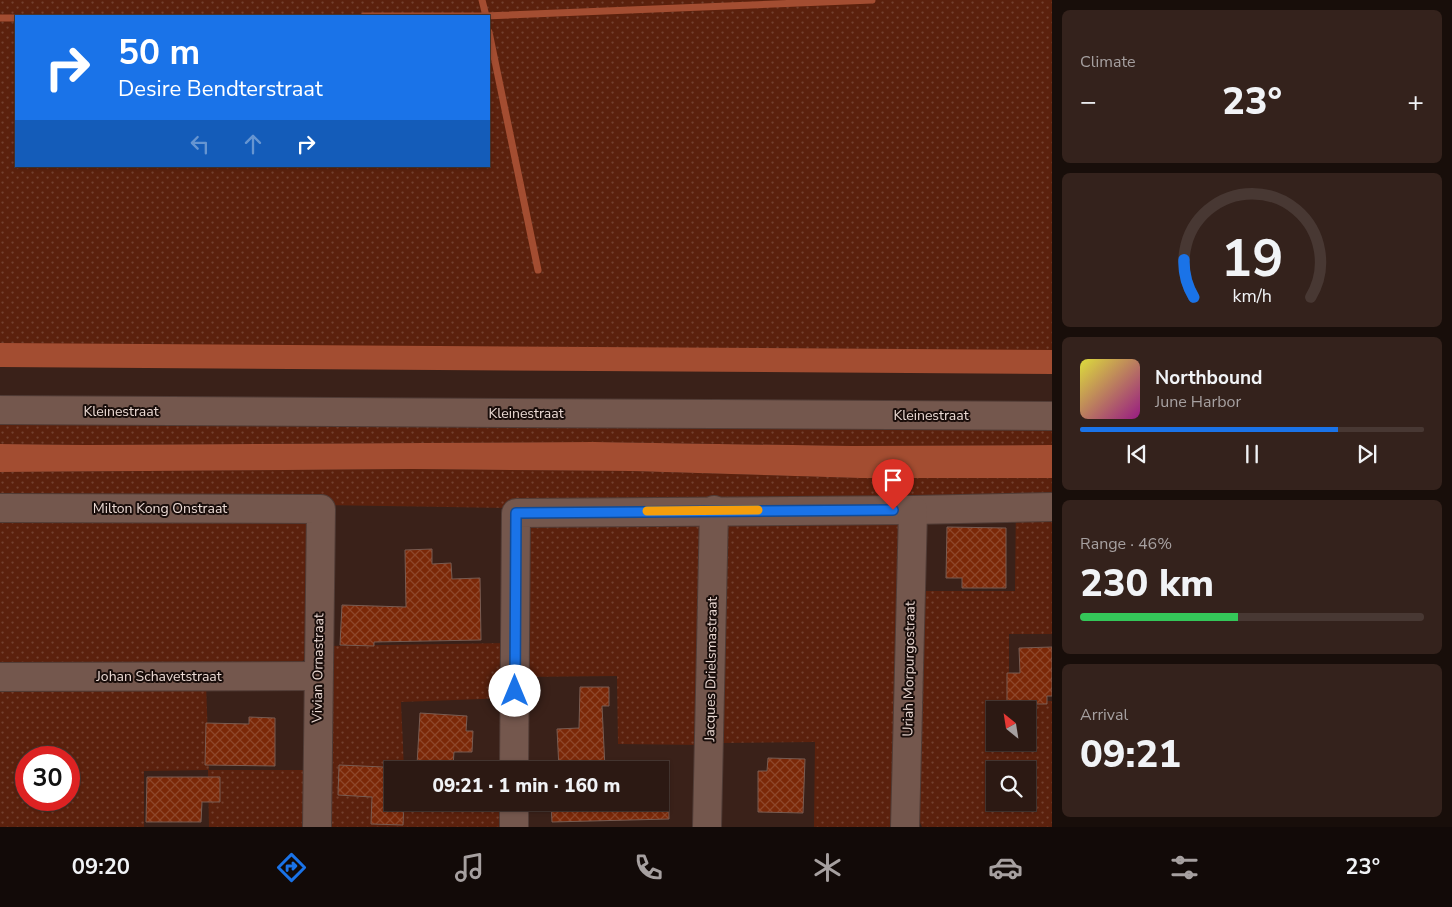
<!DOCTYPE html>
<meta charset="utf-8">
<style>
:root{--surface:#2c1913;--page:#34221c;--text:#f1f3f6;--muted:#a6a0a0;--line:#483833;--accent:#1a73e8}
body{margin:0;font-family:"Nunito Sans",sans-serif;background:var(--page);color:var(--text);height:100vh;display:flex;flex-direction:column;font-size:19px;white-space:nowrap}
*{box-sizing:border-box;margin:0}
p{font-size:16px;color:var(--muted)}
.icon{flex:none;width:28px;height:28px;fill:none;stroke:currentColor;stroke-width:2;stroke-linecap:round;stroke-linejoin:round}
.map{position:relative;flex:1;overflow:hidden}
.details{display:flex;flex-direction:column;gap:10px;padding:10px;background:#180e0a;width:400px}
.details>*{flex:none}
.banner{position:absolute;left:15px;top:15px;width:475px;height:152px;border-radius:0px;box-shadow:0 1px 4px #0004,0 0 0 1px var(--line);background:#1a73e8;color:#fff;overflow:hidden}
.needle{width:32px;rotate:330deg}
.buttons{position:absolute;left:986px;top:701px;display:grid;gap:10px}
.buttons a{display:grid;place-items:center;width:50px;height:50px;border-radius:0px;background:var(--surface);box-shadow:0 1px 4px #0004,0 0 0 1px var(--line);font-size:25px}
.speed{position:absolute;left:15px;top:746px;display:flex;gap:10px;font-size:25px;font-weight:700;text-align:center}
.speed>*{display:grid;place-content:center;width:65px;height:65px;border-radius:50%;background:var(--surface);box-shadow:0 1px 4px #0004,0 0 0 1px var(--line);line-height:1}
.speed .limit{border:8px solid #d22;background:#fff;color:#111}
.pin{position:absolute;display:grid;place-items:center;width:42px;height:42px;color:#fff;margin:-51px -21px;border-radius:50% 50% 50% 0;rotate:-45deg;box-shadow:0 0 5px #0007}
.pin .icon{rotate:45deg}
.me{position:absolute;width:55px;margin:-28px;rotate:0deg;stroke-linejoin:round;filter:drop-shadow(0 0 4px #0008)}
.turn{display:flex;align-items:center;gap:18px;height:105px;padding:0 20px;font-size:22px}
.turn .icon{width:65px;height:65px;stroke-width:2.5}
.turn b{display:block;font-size:35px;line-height:42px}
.lanes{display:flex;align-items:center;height:48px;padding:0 20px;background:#0003;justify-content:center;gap:25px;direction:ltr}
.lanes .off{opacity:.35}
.big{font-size:38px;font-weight:800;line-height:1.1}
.details .tile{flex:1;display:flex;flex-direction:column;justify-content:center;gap:8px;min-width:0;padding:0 18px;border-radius:8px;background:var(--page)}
.details .dial{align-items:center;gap:0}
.dial svg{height:130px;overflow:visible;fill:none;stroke:var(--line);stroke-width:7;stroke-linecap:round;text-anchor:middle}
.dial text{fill:var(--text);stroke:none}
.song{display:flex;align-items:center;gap:15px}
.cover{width:60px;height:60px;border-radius:8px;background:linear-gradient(135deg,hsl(60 70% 55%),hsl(310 70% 35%))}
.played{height:5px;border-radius:2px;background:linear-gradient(90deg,var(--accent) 75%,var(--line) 75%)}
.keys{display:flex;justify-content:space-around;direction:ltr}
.heat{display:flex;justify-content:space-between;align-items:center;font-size:28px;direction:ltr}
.charge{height:8px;border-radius:4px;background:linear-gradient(90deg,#34c759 46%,var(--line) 0)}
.trip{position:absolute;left:384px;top:761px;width:285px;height:50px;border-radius:0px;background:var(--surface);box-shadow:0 1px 4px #0004,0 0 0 1px var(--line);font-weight:800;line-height:50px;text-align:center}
.dock{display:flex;height:80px;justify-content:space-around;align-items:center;background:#120a08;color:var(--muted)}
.dock .icon{width:35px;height:35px}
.dock .active{color:var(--accent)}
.dock b{font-size:22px;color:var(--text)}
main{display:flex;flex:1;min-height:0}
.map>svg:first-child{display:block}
.grass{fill:url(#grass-dots);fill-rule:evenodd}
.water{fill:#a34d31}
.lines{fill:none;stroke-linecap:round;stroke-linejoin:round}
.stream{stroke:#a34d31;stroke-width:7}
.canal{stroke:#a34d31;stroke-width:24}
.building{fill:url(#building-cross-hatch);stroke:#785b51}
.minor-casing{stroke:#513c36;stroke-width:30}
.minor{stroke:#74574d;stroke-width:28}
.route-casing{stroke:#114b97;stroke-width:12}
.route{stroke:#1a73e8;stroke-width:9}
.slow{stroke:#f59e0b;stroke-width:9}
.labels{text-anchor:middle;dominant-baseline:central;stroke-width:4;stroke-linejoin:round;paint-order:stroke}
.street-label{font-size:14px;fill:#ebdad4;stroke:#1a0e0b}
</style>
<main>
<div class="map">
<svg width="1052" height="827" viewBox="0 0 1052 827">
<defs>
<pattern id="grass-dots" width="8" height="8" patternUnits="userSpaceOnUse" patternTransform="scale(1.25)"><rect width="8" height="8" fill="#5b210d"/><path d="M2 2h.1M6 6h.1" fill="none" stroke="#73412f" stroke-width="1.8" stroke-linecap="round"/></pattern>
<pattern id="building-cross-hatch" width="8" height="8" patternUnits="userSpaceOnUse" patternTransform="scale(1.25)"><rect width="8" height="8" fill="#7b2808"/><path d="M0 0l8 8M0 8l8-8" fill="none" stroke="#8e472b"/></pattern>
</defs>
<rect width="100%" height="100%" fill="#3a2119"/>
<g class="grass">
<path d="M0 0H1052V362L0 355ZM489 16V166H16V16Z"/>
<polygon points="0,417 1052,425 1052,445 852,446 594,442 85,445 0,444"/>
<path d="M412 469 631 471 860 478H1052V634H1009V700L1052 701V827H922L916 813 918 591H1015L1016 497 516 508 321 505 0 504V472ZM995 710H1028V742H995ZM995 770H1028V802H995Z"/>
<polygon points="0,512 303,517 311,525 311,652 295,669 0,671"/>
<polygon points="896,519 904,530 897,827 814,827 815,742 716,743 722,525"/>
<polygon points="699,520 706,533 704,745 618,744 617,676 521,677 526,525"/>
<polygon points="508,643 509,698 401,702 404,770 392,770 392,802 509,803 508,827 324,827 325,646"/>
<path d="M0 683H206L209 770H309L305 827H209L208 770 144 771V827H0ZM26 758H69V800H26Z"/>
</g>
<polygon class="water" points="594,442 852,446 1052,445 1052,478 860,478 631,471 412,469 0,472 0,444 85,445"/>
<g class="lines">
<g class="stream">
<polyline points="482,0 486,16"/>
<polyline points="364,16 485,16 872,0"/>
<polyline points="0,18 16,18"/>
<polyline points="489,32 538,270"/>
</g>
<polyline class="canal" points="0,355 1052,362"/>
</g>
<g class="building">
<polygon points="947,527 1006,528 1006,588 962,588 962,578 946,578"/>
<polygon points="432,549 432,564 451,563 452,579 480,578 481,640 374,642 374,646 340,645 342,605 406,607 405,550"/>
<polygon points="1052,647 1052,696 1047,696 1047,704 1007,704 1007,673 1020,673 1019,648"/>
<polygon points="580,687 609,687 609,706 602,706 605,768 668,766 669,819 552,822 551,802 660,802 660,770 550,770 559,769 557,729 579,728"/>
<polygon points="420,713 467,716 466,731 473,731 472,752 454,752 453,767 417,765"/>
<polygon points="249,717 275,718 275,766 205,765 206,723 249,724"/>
<polygon points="768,758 805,759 803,813 758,812 758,771 767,771"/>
<polygon points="339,765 406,768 406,770 392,770 392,802 404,802 403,825 371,824 372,797 338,795"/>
<polygon points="147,777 220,777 220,802 202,802 201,822 146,822"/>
</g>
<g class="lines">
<g class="minor-casing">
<g id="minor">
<polyline points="0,410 1052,416"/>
<polyline points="0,508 321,509 317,827"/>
<polyline points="0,677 318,676"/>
<polyline points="514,770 516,513 913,510 1052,507"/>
<polyline points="514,827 514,802"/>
<polyline points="707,827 714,510"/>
<polyline points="905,827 913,510"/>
</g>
</g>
<use href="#minor" class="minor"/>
</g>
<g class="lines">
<g class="route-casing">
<polyline id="route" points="515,691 516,513 893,510"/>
</g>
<use href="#route" class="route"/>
<polyline class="slow" points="647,511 758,510"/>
</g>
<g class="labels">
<g class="street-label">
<text x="121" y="411">Kleinestraat</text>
<text x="526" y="413">Kleinestraat</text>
<text x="931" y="415">Kleinestraat</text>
<text x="160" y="508">Milton Kong Onstraat</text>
<text transform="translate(318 668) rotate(-89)">Vivian Ornastraat</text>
<text transform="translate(711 669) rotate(-89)">Jacques Drielsmastraat</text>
<text transform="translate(909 669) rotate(-89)">Uriah Morpurgostraat</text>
<text x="159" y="676">Johan Schavetstraat</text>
</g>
</g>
</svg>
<div class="buttons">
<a><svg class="needle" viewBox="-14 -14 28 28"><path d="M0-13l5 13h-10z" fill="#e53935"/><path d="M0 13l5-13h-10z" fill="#a6a0a0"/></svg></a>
<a><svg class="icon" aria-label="search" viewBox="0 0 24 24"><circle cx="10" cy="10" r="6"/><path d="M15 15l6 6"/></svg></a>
</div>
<div class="speed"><div class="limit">30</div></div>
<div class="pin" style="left:893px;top:510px;background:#d93025"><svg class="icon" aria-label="arrive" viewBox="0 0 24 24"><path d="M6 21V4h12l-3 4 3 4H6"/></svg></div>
<svg class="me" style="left:515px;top:691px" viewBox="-20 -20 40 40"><circle r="19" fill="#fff"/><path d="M0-13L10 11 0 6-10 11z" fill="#1a73e8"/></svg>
<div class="trip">09:21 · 1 min · 160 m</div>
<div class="banner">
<div class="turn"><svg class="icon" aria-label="right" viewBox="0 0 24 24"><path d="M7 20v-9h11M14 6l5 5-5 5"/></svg><div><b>50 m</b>Desire Bendterstraat</div></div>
<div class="lanes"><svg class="icon off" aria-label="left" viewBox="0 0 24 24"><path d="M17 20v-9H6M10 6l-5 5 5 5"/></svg><svg class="icon off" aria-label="ahead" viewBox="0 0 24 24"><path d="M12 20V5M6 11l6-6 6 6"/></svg><svg class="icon" aria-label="right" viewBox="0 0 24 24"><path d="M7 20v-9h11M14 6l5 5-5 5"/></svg></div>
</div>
</div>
<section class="details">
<div class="tile"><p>Climate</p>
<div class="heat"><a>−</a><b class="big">23°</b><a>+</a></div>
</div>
<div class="tile dial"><svg viewBox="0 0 100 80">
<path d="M14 69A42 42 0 1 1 86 69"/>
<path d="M14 69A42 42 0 0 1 8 46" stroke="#1a73e8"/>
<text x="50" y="56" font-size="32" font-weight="700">19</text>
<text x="50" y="72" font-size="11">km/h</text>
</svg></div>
<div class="tile">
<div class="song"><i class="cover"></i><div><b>Northbound</b><p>June Harbor</p></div></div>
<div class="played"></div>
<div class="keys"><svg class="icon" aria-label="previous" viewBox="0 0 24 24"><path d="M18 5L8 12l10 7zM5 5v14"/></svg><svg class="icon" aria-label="pause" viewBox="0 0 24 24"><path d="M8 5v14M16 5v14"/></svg><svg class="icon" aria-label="next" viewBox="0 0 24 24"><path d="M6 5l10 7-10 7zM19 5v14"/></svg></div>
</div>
<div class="tile"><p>Range · 46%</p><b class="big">230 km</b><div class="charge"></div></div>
<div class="tile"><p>Arrival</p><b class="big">09:21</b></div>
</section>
</main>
<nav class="dock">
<b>09:20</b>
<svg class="icon active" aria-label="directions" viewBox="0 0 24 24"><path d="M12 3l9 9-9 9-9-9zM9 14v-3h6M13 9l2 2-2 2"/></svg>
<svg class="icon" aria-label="music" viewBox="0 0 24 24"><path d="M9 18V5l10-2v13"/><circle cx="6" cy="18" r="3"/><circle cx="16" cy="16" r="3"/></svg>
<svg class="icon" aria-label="phone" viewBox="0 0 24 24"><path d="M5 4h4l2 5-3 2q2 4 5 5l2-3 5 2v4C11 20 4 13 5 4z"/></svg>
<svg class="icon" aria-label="climate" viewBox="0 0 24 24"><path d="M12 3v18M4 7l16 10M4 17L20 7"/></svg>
<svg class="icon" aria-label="car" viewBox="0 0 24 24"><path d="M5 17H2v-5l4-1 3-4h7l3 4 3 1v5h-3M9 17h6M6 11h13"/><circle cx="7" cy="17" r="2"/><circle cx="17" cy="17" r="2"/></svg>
<svg class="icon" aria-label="filters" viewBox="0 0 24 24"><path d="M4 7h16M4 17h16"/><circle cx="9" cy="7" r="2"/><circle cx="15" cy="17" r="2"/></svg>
<b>23°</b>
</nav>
